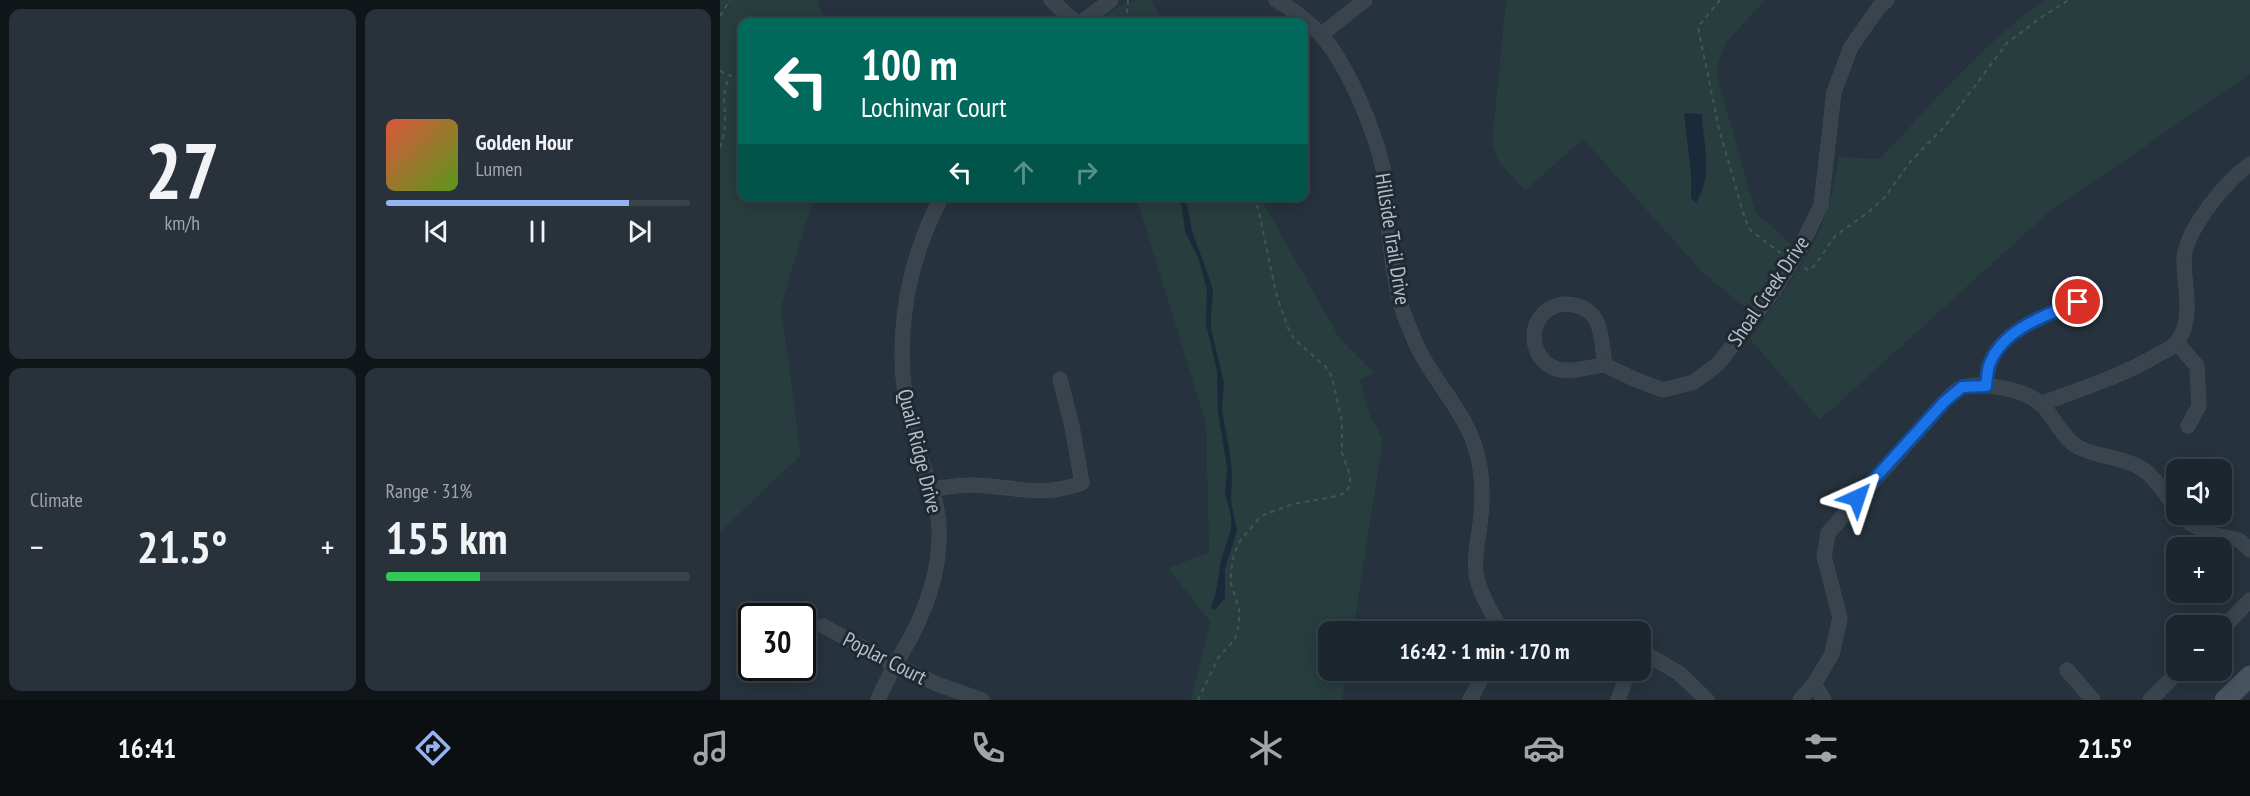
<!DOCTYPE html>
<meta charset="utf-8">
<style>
:root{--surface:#1c262e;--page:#29323a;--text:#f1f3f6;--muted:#a0a5aa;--line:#3a434a;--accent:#95b2f1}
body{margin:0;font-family:"PT Sans Narrow",sans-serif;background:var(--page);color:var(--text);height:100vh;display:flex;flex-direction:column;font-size:22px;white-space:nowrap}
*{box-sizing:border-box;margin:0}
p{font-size:20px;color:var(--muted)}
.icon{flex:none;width:33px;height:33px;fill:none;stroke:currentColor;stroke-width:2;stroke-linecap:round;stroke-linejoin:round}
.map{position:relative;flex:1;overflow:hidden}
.drawer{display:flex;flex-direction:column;gap:9px;padding:9px;background:#0f1519;width:720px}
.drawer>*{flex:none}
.banner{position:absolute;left:18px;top:18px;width:570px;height:183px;border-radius:12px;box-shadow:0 3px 15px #0003,0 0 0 2px var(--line);background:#00695c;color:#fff;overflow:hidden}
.controls{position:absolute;left:1446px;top:459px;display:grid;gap:12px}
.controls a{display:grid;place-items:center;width:66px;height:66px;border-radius:12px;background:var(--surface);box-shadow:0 3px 15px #0003,0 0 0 2px var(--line);font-size:30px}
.speed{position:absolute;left:18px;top:603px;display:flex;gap:12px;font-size:30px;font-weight:700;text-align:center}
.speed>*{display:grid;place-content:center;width:78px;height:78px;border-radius:50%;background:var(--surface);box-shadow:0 3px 15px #0003,0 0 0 2px var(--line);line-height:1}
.speed .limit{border:3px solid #111;border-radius:9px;background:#fff;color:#111}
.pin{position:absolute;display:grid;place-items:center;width:51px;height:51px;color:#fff;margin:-26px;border:3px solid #fff;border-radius:50%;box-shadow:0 2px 6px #0007}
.me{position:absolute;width:66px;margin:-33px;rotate:42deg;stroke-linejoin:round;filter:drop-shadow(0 0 4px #0008)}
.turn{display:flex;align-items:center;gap:21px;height:126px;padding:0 24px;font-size:27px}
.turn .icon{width:78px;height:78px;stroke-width:2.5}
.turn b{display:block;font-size:42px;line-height:51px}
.lanes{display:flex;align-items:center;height:57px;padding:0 24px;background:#0003;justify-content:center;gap:30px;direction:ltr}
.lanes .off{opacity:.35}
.big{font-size:45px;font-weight:600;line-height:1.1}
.drawer .tile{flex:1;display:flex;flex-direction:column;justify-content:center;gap:9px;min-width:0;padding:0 21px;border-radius:12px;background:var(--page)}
.drawer .dial{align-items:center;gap:0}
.dial b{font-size:78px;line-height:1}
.song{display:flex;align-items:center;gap:18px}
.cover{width:72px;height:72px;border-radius:9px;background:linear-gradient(135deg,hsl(10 70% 55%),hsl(90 70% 35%))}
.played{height:6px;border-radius:3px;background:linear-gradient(90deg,var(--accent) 80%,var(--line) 80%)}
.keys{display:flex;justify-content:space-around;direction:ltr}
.heat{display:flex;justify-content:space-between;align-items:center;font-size:33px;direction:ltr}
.charge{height:9px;border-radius:4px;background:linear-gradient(90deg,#34c759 31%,var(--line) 0)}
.drawer .tiles{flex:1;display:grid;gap:9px;grid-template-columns:repeat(2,1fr)}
.trip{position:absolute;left:598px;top:621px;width:333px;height:60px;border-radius:12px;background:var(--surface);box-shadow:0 3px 15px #0003,0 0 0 2px var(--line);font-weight:600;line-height:60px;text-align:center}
.tab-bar{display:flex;height:96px;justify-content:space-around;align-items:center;background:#0b0f12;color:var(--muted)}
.tab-bar .icon{width:42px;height:42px}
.tab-bar .selected{color:var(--accent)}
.tab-bar b{font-size:27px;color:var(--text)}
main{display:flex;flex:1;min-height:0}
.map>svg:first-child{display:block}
.green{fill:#283d3e}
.water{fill:#1a2a3a}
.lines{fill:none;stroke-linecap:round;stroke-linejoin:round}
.minor-casing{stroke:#434d56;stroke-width:15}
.secondary-casing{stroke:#434d56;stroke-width:21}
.path{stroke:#415656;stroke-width:2;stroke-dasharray:4.5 4.5;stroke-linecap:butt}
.minor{stroke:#3a444d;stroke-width:14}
.secondary{stroke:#485360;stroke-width:20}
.route-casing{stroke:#114b97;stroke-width:15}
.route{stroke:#1a73e8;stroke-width:10}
.labels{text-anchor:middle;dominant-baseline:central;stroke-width:6;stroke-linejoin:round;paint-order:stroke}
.street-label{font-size:21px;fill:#b6bfc8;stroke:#1f2932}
</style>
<main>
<section class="drawer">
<div class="tiles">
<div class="tile dial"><b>27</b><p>km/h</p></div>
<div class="tile">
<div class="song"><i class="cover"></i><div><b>Golden Hour</b><p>Lumen</p></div></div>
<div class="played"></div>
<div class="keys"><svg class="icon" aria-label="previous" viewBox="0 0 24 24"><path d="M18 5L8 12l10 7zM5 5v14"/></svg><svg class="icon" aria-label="pause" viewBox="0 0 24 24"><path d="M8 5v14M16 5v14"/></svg><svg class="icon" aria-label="next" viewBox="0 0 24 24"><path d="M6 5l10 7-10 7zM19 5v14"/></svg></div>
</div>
<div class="tile"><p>Climate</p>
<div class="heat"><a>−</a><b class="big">21.5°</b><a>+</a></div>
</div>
<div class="tile"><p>Range · 31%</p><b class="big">155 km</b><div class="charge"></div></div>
</div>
</section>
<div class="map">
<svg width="1530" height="700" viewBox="0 0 1530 700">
<rect width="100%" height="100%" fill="#26323d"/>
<g class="green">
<polygon points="0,0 97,0 106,22 22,22 22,196 94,197 61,306 81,455 0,532"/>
<polygon points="415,0 431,0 443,22 375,22 396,8"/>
<polygon points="786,0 1046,0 1006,42 996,71 1035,211 1072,245 1028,310 983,273 863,139 805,191 779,162 772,145"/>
<path d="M1324 0H1530V74L1328 213 1100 420 1030 339C1073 277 1111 235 1118 157L1160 159C1212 103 1262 45 1324 0Z"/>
<polygon points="416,197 540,197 620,339 654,373 640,380 649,413 663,440 633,631 609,632 609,670 627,671 622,700 471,700 490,622 448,568 489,552 486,424"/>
</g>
<g class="water">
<path d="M964 113 982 114C983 145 994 174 976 203L971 198V173Z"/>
<polygon points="456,197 462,197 466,201 472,231 491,283 493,292 491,313 491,329 504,382 502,411 509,448 512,471 511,500 517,531 505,568 505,598 495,610 491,608 496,592 501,561 511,529 511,516 505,494 507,468 498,412 497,371 486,324 487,290 479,260 465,231 462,206"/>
</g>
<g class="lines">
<g class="minor-casing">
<g id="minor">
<polyline points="331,0 355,22"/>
<path d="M556 0C572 9 587 20 599 33 627 62 654 129 663 168 666 181 665 196 667 209 670 244 673 279 683 312 688 324 693 338 699 350 718 387 748 415 758 457 763 479 763 502 760 524 758 541 753 562 757 579 762 598 773 615 783 632"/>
<polyline points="362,22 391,0"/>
<polyline points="601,35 645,0"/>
<path d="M842 304C883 304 880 333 885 365 872 366 854 372 842 370 817 367 805 335 822 315 827 309 834 306 842 304Z"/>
<polyline points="1457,343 1477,366 1479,406 1468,426"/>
<polyline points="885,365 914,379 943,390 974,382 999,363 1053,292 1078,253 1101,205 1114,92 1131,47 1159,7 1167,0"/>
<path d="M1266 386C1267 379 1267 370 1270 363 1284 328 1327 315 1358 302"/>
<path d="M1320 404C1361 389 1402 376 1439 354 1445 351 1454 347 1458 341 1474 317 1464 287 1464 260 1465 230 1506 181 1530 164"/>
<path d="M212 489C224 488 237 485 250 485 292 485 319 499 362 483L352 426 340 379"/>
<polyline points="1462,514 1470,523 1491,534 1519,540 1530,550"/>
<polyline points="103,626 175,665 217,684 262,700"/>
<polyline points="1502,629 1530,600"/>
<polyline points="921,651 959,673 987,700"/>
<polyline points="1347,670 1373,700"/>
<polyline points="1094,684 1104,700"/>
<path d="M158 700C167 677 180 657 192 635 209 602 221 564 219 526 217 494 201 465 193 434 171 353 183 270 222 196"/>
<polyline points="750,700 766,670"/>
<polyline points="898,700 909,670"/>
<path d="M1080 700 1094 684 1112 654 1120 618 1104 556 1108 533 1224 402C1229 397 1236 389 1242 387 1262 381 1307 390 1322 405 1334 417 1343 439 1358 447 1378 458 1404 456 1424 470 1438 480 1445 495 1456 508"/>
<polyline points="1430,700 1460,670"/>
</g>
</g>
<g class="secondary-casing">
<polyline id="secondary" points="1505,700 1530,676"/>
</g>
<g class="path">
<polyline points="1000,0 978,27 999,129 1025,219 1030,230 1062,254"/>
<polyline points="0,16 10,0"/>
<polyline points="406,22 408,0"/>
<path d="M0 71 11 76C1 89 5 104 5 119 5 129 3 139 0 148"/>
<polyline points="1084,268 1089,270 1096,264 1115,236 1146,214 1165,197 1190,162 1225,126 1287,43 1323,16 1349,0"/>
<polyline points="478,700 498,658 515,639 519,624 519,609 511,584 511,571 514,554 520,541 541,516 573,504 617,496 625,493 630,485 630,475 622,453 622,422 612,377 606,367 574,339 567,326 556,293 538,208 533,196"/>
</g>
<use href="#minor" class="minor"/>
<use href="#secondary" class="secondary"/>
</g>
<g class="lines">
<g class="route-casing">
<path id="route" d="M1137 498 1224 402 1242 387 1266 386C1267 379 1267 370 1270 363 1284 328 1327 315 1358 302"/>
</g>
<use href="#route" class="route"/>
</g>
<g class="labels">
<g class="street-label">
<text transform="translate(673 239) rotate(81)">Hillside Trail Drive</text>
<text transform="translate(1048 291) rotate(-56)">Shoal Creek Drive</text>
<text transform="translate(200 451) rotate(76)">Quail Ridge Drive</text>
<text transform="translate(165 658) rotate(27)">Poplar Court</text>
</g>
</g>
</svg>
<div class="controls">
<a><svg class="icon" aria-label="sound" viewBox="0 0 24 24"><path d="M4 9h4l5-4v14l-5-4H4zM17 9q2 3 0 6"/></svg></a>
<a>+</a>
<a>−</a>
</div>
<div class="speed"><div class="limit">30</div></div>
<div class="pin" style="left:1358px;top:302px;background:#d93025"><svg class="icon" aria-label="arrive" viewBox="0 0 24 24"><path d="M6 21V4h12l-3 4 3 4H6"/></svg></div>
<svg class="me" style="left:1137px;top:498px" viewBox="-20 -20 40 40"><path d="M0-17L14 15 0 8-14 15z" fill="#1a73e8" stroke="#fff" stroke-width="4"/></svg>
<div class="trip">16:42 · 1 min · 170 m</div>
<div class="banner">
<div class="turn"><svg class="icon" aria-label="left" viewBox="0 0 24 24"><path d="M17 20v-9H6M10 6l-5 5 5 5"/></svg><div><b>100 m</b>Lochinvar Court</div></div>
<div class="lanes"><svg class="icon" aria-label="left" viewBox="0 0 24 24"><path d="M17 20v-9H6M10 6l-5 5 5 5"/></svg><svg class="icon off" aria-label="ahead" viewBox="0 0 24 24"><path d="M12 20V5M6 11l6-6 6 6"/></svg><svg class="icon off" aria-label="right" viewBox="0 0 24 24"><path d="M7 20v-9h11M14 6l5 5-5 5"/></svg></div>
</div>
</div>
</main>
<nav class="tab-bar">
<b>16:41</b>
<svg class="icon selected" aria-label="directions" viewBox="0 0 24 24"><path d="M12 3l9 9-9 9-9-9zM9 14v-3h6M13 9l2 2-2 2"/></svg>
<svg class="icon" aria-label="music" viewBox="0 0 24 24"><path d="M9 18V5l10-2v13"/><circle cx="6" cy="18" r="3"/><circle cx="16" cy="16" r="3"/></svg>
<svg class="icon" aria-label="phone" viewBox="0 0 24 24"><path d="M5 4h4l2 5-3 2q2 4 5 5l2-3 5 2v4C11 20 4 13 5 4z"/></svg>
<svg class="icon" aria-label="climate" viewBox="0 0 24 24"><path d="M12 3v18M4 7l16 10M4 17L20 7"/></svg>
<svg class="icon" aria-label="car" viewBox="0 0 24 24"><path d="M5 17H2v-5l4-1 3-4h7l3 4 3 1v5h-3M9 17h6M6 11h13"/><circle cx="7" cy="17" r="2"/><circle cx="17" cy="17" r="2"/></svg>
<svg class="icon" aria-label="filters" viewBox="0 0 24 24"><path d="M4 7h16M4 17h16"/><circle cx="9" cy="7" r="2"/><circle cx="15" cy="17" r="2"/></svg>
<b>21.5°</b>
</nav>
